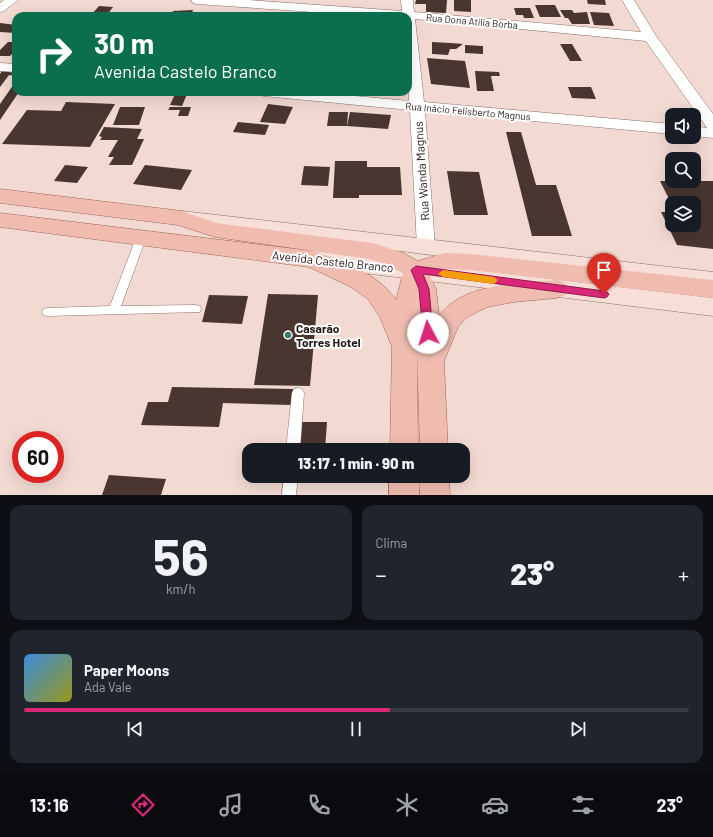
<!DOCTYPE html>
<html lang="pt">
<meta charset="utf-8">
<style>
:root{--surface:#171b24;--page:#20242c;--text:#f1f3f6;--muted:#9ea1a6;--line:#363941;--accent:#db2777}
body{margin:0;font-family:Barlow,sans-serif;background:var(--page);color:var(--text);height:100vh;display:flex;flex-direction:column;font-size:15px;white-space:nowrap}
*{box-sizing:border-box;margin:0}
p{font-size:13px;color:var(--muted)}
.icon{flex:none;width:22px;height:22px;fill:none;stroke:currentColor;stroke-width:2;stroke-linecap:round;stroke-linejoin:round}
.map{position:relative;height:495px;overflow:hidden}
.sheet{display:flex;flex-direction:column;gap:10px;padding:10px;background:#0d0f14;flex:1}
.sheet>*{flex:none}
.hud{position:absolute;left:12px;top:12px;width:400px;height:84px;border-radius:12px;box-shadow:0 4px 16px #0002;background:#0b6e4f;color:#fff;overflow:hidden}
.controls{position:absolute;left:665px;top:108px;display:grid;gap:8px}
.controls a{display:grid;place-items:center;width:36px;height:36px;border-radius:8px;background:var(--surface);box-shadow:0 4px 16px #0002;font-size:20px}
.speed{position:absolute;left:12px;top:431px;display:flex;gap:8px;font-size:20px;font-weight:700;text-align:center}
.speed>*{display:grid;place-content:center;width:52px;height:52px;border-radius:50%;background:var(--surface);box-shadow:0 4px 16px #0002;line-height:1}
.speed .limit{border:6px solid #d22;background:#fff;color:#111}
.pin{position:absolute;display:grid;place-items:center;width:34px;height:34px;color:#fff;margin:-41px -17px;border-radius:50% 50% 50% 0;rotate:-45deg;box-shadow:0 0 4px #0007}
.pin .icon{rotate:45deg}
.me{position:absolute;width:44px;margin:-22px;rotate:355deg;stroke-linejoin:round;filter:drop-shadow(0 0 3px #0008)}
.turn{display:flex;align-items:center;gap:14px;height:84px;padding:0 16px;font-size:18px}
.turn .icon{width:52px;height:52px;stroke-width:2.5}
.turn b{display:block;font-size:28px;line-height:34px}
.big{font-size:30px;font-weight:800;line-height:1.1}
.sheet .widget{flex:1;display:flex;flex-direction:column;justify-content:center;gap:6px;min-width:0;padding:0 14px;border-radius:12px;background:var(--page)}
.sheet .dial{align-items:center;gap:0}
.dial b{font-size:52px;line-height:1}
.song{display:flex;align-items:center;gap:12px}
.cover{width:48px;height:48px;border-radius:6px;background:linear-gradient(135deg,hsl(210 70% 55%),hsl(60 70% 35%))}
.played{height:4px;border-radius:2px;background:linear-gradient(90deg,var(--accent) 55%,var(--line) 55%)}
.keys{display:flex;justify-content:space-around;direction:ltr}
.heat{display:flex;justify-content:space-between;align-items:center;font-size:22px;direction:ltr}
.sheet .tiles{flex:1;display:grid;gap:10px;grid-template-columns:1fr 1fr}
.widget:last-child{grid-column:span 2}
.trip{position:absolute;left:242px;top:443px;width:228px;height:40px;border-radius:12px;background:var(--surface);box-shadow:0 4px 16px #0002;font-weight:800;line-height:40px;text-align:center}
.dock{display:flex;height:64px;justify-content:space-around;align-items:center;background:#090b0e;color:var(--muted)}
.dock .icon{width:28px;height:28px}
.dock .selected{color:var(--accent)}
.dock b{font-size:18px;color:var(--text)}
.map>svg:first-child{display:block}
.building{fill:#493631}
.lines{fill:none;stroke-linecap:round;stroke-linejoin:round}
.service-casing{stroke:#8a746e;stroke-width:1}
.minor-casing{stroke:#8a746e;stroke-width:1}
.secondary-casing{stroke:#8a746e;stroke-width:1}
.primary-casing{stroke:#a06657;stroke-width:1}
.service{fill:#fff;fill-rule:evenodd}
.minor{fill:#fff;fill-rule:evenodd}
.secondary{fill:#f7ded7;fill-rule:evenodd}
.primary{fill:#efbcaf;fill-rule:evenodd}
.route{fill:#db2777;stroke:#8e194d}
.slow{fill:#f59e0b}
.poi-dot{fill:#3a7c6d;stroke:#fff;stroke-width:1.5}
.labels{text-anchor:middle;dominant-baseline:central;stroke-width:4;stroke-linejoin:round;paint-order:stroke}
.far-street-label{font-size:10px;fill:#221917;stroke:#fff}
.street-label{font-size:12px;fill:#221917;stroke:#fff}
.poi-label{font-size:12px;font-weight:bold;fill:#221917;stroke:#fff;text-anchor:start}
</style>
<div class="map">
<svg width="713" height="495" viewBox="0 0 713 495">
<rect width="100%" height="100%" fill="#f2d9d2"/>
<g class="building">
<polygon points="416,0 447,0 446,13 426,12 426,4 415,4"/>
<polygon points="454,0 471,0 471,12 454,11"/>
<polygon points="587,0 605,0 606,5 588,4"/>
<polygon points="535,5 555,5 561,17 540,17"/>
<polygon points="99,6 113,7 107,15 92,14"/>
<polygon points="514,8 530,8 534,18 524,18 523,15 516,15"/>
<polygon points="193,10 191,16 171,16 173,11"/>
<polygon points="560,10 572,10 574,13 587,12 590,24 572,24 568,18 565,18"/>
<polygon points="280,12 302,13 300,16 279,16"/>
<polygon points="590,12 609,13 614,26 594,25"/>
<polygon points="0,23 16,25 16,33 0,32"/>
<polygon points="8,42 16,42 16,50 10,56 0,56 0,50"/>
<polygon points="432,42 451,43 463,44 456,49 450,49 448,55 432,54"/>
<polygon points="560,44 572,44 582,61 570,61"/>
<polygon points="465,45 483,46 483,54 465,53"/>
<polygon points="427,58 465,61 470,88 431,84"/>
<polygon points="2,71 16,73 16,76 9,75 0,87 0,74"/>
<polygon points="475,71 499,72 500,76 491,76 494,91 477,91"/>
<polygon points="16,81 16,92 19,92 0,120 0,104"/>
<polygon points="568,87 591,87 596,99 572,98"/>
<polygon points="175,94 187,94 182,106 170,105"/>
<polygon points="66,102 115,104 90,147 2,144 27,110 61,111"/>
<polygon points="268,104 293,107 285,124 260,122"/>
<polygon points="120,107 145,107 139,125 113,125"/>
<polygon points="170,107 191,107 188,116 178,116 180,110 168,110"/>
<polygon points="329,112 348,112 347,126 327,126"/>
<polygon points="350,112 391,115 388,129 347,126"/>
<polygon points="238,122 269,125 265,135 233,132"/>
<polygon points="104,127 142,129 137,139 144,139 132,165 109,165 114,157 108,157 118,140 100,140 102,137 99,136"/>
<polygon points="506,132 521,132 536,185 556,185 572,236 532,236"/>
<polygon points="335,161 367,161 367,167 400,167 402,195 359,195 359,198 333,198"/>
<polygon points="65,165 88,167 77,183 54,181"/>
<polygon points="145,165 192,170 181,190 133,184"/>
<polygon points="304,166 330,167 328,186 301,185"/>
<polygon points="447,171 479,172 488,215 454,215"/>
<polygon points="660,181 713,181 713,249 677,245 661,212 672,212 672,225 694,225 694,203 671,203"/>
<polygon points="268,294 318,295 310,386 254,385"/>
<polygon points="209,295 248,296 242,324 202,322"/>
<polygon points="172,387 293,389 291,405 223,403 219,427 141,425 148,402 168,402"/>
<polygon points="300,422 327,422 325,449 298,449"/>
<polygon points="109,475 166,479 161,495 102,495"/>
</g>
<g class="lines">
<g class="service-casing">
<g id="service">
<polygon points="141,235 146,238 121,306 196,305 200,306 201,309 200,312 47,316 43,315 42,312 43,309 47,308 110,306 136,238"/>
<polygon points="298,388 302,389 304,393 300,450 286,450 292,393 294,389"/>
<polygon points="284,476 298,476 296,495 282,495"/>
</g>
</g>
<g class="minor-casing">
<g id="minor">
<polygon points="4,0 18,0 4,11 0,12 0,3"/>
<polygon points="191,0 248,0 402,11 401,0 413,0 414,12 641,32 622,0 634,0 656,36 713,114 713,138 694,136 694,126 707,128 646,41 415,19 424,102 672,124 672,134 425,111 435,247 433,252 426,254 419,252 417,247 410,110 264,96 259,95 257,92 312,92 409,101 408,16 371,16 197,4 193,3"/>
<polygon points="0,63 16,64 16,72 0,71"/>
</g>
</g>
<g class="secondary-casing">
<g id="secondary">
<polygon points="182,211 713,272 713,290 175,223 171,218 175,213"/>
<polygon points="315,251 713,298 713,316 315,267 307,265 304,259 307,253"/>
</g>
</g>
<g class="primary-casing">
<g id="primary">
<path d="M0 189 182 211 216 223 372 243 401 252 418 261 445 253 471 254 713 280V298L557 280 565 283 569 289 565 295 557 298 514 302 487 307 467 317 458 327 444 361 448 450H420L417 352 418 450H390L392 347 380 317 368 299 351 287 309 267 0 227V213L312 251C343 260 377 273 396 300L403 273 385 264 370 259 215 237 178 225 0 203ZM445 269 471 270 557 280C522 283 461 283 439 316L436 289 429 274Z"/>
<rect x="389" y="476" width="30" height="19"/>
<polygon points="419,476 449,476 450,495 420,495"/>
</g>
</g>
<use href="#service" class="service"/>
<use href="#minor" class="minor"/>
<use href="#secondary" class="secondary"/>
<use href="#primary" class="primary"/>
</g>
<polygon class="route" points="416,266 604,291 607,292 609,294 607,297 604,298 423,274 429,289 433,333 432,336 428,337 424,336 423,333 419,289 411,270"/>
<polygon class="slow" points="443,270 494,277 498,280 494,284 443,277 438,274"/>
<circle class="poi-dot" cx="288" cy="335" r="4"/>
<g class="labels">
<g class="far-street-label">
<text transform="translate(472 21) rotate(5)">Rua Dona Atília Borba</text>
<text transform="translate(468 111) rotate(5)">Rua Inácio Felisberto Magnus</text>
</g>
<g class="street-label">
<text transform="translate(421 171) rotate(-94)">Rua Wanda Magnus</text>
<text transform="translate(333 261) rotate(6)">Avenida Castelo Branco</text>
</g>
<g class="poi-label">
<text x="296" y="328">Casarão<tspan x="296" dy="14">Torres Hotel</tspan></text>
</g>
</g>
</svg>
<div class="controls">
<a><svg class="icon" aria-label="sound" viewBox="0 0 24 24"><path d="M4 9h4l5-4v14l-5-4H4zM17 9q2 3 0 6"/></svg></a>
<a><svg class="icon" aria-label="search" viewBox="0 0 24 24"><circle cx="10" cy="10" r="6"/><path d="M15 15l6 6"/></svg></a>
<a><svg class="icon" aria-label="layers" viewBox="0 0 24 24"><path d="M12 4l9 5-9 5-9-5zM3 14l9 5 9-5"/></svg></a>
</div>
<div class="speed"><div class="limit">60</div></div>
<div class="pin" style="left:604px;top:294px;background:#d93025"><svg class="icon" aria-label="arrive" viewBox="0 0 24 24"><path d="M6 21V4h12l-3 4 3 4H6"/></svg></div>
<svg class="me" style="left:428px;top:333px" viewBox="-20 -20 40 40"><circle r="19" fill="#fff"/><path d="M0-13L10 11 0 6-10 11z" fill="#db2777"/></svg>
<div class="trip">13:17 · 1 min · 90 m</div>
<div class="hud">
<div class="turn"><svg class="icon" aria-label="right" viewBox="0 0 24 24"><path d="M7 20v-9h11M14 6l5 5-5 5"/></svg><div><b>30 m</b>Avenida Castelo Branco</div></div>
</div>
</div>
<section class="sheet">
<div class="tiles">
<div class="widget dial"><b>56</b><p>km/h</p></div>
<div class="widget"><p>Clima</p>
<div class="heat"><a>−</a><b class="big">23°</b><a>+</a></div>
</div>
<div class="widget">
<div class="song"><i class="cover"></i><div><b>Paper Moons</b><p>Ada Vale</p></div></div>
<div class="played"></div>
<div class="keys"><svg class="icon" aria-label="previous" viewBox="0 0 24 24"><path d="M18 5L8 12l10 7zM5 5v14"/></svg><svg class="icon" aria-label="pause" viewBox="0 0 24 24"><path d="M8 5v14M16 5v14"/></svg><svg class="icon" aria-label="next" viewBox="0 0 24 24"><path d="M6 5l10 7-10 7zM19 5v14"/></svg></div>
</div>
</div>
</section>
<nav class="dock">
<b>13:16</b>
<svg class="icon selected" aria-label="directions" viewBox="0 0 24 24"><path d="M12 3l9 9-9 9-9-9zM9 14v-3h6M13 9l2 2-2 2"/></svg>
<svg class="icon" aria-label="music" viewBox="0 0 24 24"><path d="M9 18V5l10-2v13"/><circle cx="6" cy="18" r="3"/><circle cx="16" cy="16" r="3"/></svg>
<svg class="icon" aria-label="phone" viewBox="0 0 24 24"><path d="M5 4h4l2 5-3 2q2 4 5 5l2-3 5 2v4C11 20 4 13 5 4z"/></svg>
<svg class="icon" aria-label="climate" viewBox="0 0 24 24"><path d="M12 3v18M4 7l16 10M4 17L20 7"/></svg>
<svg class="icon" aria-label="car" viewBox="0 0 24 24"><path d="M5 17H2v-5l4-1 3-4h7l3 4 3 1v5h-3M9 17h6M6 11h13"/><circle cx="7" cy="17" r="2"/><circle cx="17" cy="17" r="2"/></svg>
<svg class="icon" aria-label="filters" viewBox="0 0 24 24"><path d="M4 7h16M4 17h16"/><circle cx="9" cy="7" r="2"/><circle cx="15" cy="17" r="2"/></svg>
<b>23°</b>
</nav>
